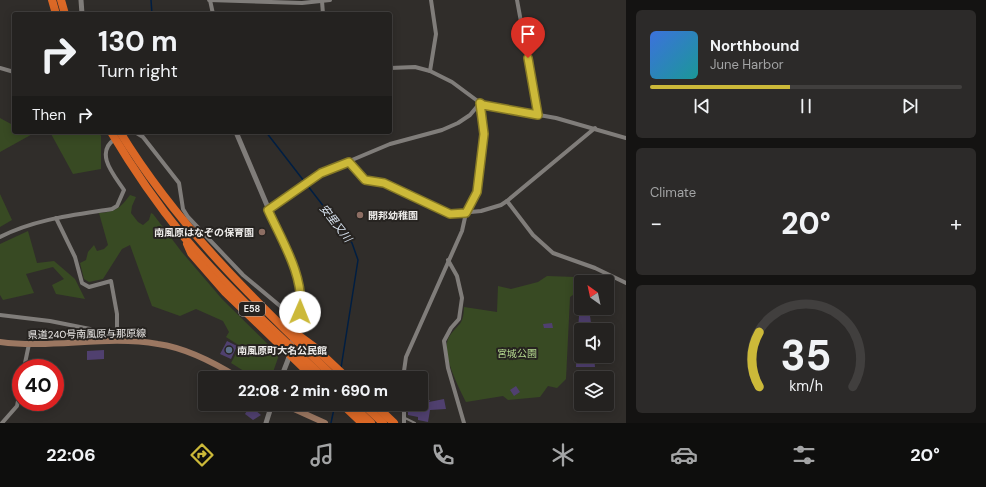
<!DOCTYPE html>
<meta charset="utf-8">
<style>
:root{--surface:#242220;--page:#2c2a29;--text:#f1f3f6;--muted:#a3a4a5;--line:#413f3e;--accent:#ccb939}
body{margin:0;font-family:"DM Sans","Noto Sans JP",sans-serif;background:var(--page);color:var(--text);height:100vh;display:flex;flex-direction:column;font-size:15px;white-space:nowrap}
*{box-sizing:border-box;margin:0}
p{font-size:13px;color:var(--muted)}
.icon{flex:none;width:22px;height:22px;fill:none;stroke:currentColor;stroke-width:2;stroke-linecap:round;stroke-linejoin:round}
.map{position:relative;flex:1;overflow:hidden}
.panel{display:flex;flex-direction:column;gap:10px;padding:10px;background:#141312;width:360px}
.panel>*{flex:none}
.top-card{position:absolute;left:12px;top:12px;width:380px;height:122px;border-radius:4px;box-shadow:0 2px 10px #0003,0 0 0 1px var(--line);background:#242220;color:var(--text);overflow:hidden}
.needle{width:26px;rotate:327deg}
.fabs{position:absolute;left:574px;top:275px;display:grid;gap:8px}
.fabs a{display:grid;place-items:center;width:40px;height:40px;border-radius:4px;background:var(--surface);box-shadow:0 2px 10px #0003,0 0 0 1px var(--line);font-size:20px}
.speed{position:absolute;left:12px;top:359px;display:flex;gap:8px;font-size:20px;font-weight:700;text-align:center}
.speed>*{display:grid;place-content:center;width:52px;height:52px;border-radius:50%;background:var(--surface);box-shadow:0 2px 10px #0003,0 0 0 1px var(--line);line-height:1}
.speed .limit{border:6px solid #d22;background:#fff;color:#111}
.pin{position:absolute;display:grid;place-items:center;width:34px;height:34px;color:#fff;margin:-41px -17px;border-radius:50% 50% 50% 0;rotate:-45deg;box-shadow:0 0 4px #0007}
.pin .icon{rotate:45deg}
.me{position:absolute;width:44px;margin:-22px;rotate:1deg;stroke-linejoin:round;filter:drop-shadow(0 0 3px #0008)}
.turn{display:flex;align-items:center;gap:14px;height:84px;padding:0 20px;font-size:18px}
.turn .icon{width:52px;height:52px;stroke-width:2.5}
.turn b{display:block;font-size:28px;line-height:34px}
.then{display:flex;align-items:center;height:38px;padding:0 20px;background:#0003;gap:8px;font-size:15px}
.big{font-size:30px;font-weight:800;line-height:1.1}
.panel .widget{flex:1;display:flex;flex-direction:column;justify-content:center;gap:6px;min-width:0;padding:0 14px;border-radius:6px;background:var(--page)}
.panel .dial{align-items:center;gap:0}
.dial svg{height:104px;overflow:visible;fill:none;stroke:var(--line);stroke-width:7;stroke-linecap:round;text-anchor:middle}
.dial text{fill:var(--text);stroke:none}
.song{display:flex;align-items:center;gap:12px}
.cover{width:48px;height:48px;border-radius:6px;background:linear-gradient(135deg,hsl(220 70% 55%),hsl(180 70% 35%))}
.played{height:4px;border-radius:2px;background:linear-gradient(90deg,var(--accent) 45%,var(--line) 45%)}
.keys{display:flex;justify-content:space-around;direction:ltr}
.heat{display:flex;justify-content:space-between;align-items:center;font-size:22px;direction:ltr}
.trip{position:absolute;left:198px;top:371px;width:230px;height:40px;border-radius:4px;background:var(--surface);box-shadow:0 2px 10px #0003,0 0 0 1px var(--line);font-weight:800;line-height:40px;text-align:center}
.menu{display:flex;height:64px;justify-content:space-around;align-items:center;background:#0e0e0d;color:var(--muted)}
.menu .icon{width:28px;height:28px}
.menu .selected{color:var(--accent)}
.menu b{font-size:18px;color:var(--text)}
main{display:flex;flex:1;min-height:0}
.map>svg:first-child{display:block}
.green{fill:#384a23}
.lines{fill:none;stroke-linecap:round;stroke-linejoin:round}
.stream{stroke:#001e42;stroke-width:1.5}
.building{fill:#50406f}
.service{stroke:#807d7a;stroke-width:2}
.minor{stroke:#807d7a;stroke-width:4}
.tertiary{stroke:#807d7a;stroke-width:5}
.secondary{stroke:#9b7761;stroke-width:6}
.motorway{stroke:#db6826;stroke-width:8}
.route-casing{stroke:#857825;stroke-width:10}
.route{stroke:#ccb939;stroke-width:7}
.education-dot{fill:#8d6e63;stroke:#262320;stroke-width:1.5}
.service-dot{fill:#5c6f8a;stroke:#262320;stroke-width:1.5}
.labels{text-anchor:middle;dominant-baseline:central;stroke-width:4;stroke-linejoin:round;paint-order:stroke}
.shield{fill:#262320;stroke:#b2b0ad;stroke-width:1}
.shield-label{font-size:9px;font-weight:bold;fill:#eeecea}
.poi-label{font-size:10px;font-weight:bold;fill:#eeecea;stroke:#262320;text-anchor:start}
.street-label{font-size:10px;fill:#eeecea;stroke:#262320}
.park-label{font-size:10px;fill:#b6db90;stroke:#262320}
.water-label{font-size:11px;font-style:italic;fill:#dae5f2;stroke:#262320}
</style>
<main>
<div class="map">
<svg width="626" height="423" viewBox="0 0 626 423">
<rect width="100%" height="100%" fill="#302d2a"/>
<g class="green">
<polygon points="0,118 11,124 14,123 14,132 36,132 0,152"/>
<polygon points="50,132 99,132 101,136 101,169 73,174"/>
<polygon points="0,194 12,220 0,227"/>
<path d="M130 195 136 197 132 206 131 213 138 222 143 225 149 220 151 213 153 214 181 251 222 299 279 355 272 375C256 382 245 371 231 363L240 346 226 337 229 332 223 321 196 309 180 316 152 306 130 245 122 249 103 279 89 282 84 279 80 263 86 260 88 252 94 245 97 251 104 249 108 245 99 213C116 212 120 208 130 195Z"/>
<polygon points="28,231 37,263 54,261 75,279 85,299 56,294 52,285 64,279 53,267 26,274 34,293 3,300 0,295 0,244"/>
<path d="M547 276 575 277 580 290 570 297 566 379 557 388 548 386 540 397 508 400 503 396 466 402C459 388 440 352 449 337 459 322 463 327 464 307L497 312 498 286 511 289 538 282Z"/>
</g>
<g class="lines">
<g class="stream">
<polyline points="151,0 152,14"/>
<polyline points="266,132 352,243 358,260 341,368"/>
<polyline points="331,423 335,404"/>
</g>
</g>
<g class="building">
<polygon points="579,316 590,316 592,330 578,330"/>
<polygon points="552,323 553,328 544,328 543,324"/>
<polygon points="227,341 237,346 231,359 220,354"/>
<polygon points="577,347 581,347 581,356 594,356 595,367 576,367"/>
<polygon points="104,350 104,359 87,360 87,351"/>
<polygon points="516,386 520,392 514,396 510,390"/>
<polygon points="444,399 446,409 430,410 428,422 418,420 418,417 408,415 408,409 422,411 423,400 430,400 429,402"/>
<polygon points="250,406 261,415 253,420 245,414"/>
</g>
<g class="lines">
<polyline class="service" points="405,418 415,423"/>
<g class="minor">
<polyline points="209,0 302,3 330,0"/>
<polyline points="210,0 213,14"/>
<polyline points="517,0 538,115"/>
<polyline points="322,1 323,14"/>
<polyline points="0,68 14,72"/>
<polyline points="390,68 415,67 430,71 452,82 483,105 556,118 626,138"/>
<polyline points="430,71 436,34 431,0"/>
<polyline points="135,132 143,137 179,183 183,209 188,217 243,275 298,321"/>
<polyline points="121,136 129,132"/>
<polyline points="349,162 365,180 384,183 450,214 481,211 501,205 507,201 595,128"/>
<polyline points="507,201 533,235 553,253 595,268 626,283"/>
<polyline points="268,210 321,173 390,144 442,130 458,123 470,115 480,103"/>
<polyline points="56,218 75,257 82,283 89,287 111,281 117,314 117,338 120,341"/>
<path d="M0 237C35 219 74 215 112 209L117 206 124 190C114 175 94 153 115 139"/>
<polyline points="448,260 457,276 462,298 459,319 451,328 444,341 448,368 464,423"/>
<polyline points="0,315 50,321 90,329 96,337 97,342"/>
<polyline points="24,368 29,344"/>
<polyline points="403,378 406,357 462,231 466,213 477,192 484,135 480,103"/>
<polyline points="404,404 404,423"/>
<polyline points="2,423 17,406 21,385"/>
</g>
<g class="tertiary">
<polyline points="81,0 82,14"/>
<polyline points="236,132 294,269 300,287 301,304 288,360 281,378"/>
<polyline points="266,423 272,404"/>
</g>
<g class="secondary">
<path d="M0 342C53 349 106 335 158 344 187 348 215 363 239 378"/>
<polyline points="283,404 325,423"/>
</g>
<g class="motorway">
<polyline points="52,0 56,14"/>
<polyline points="61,0 65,14"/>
<path d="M111 132C133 169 157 204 184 237 227 288 276 333 324 378"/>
<path d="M120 132C178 227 256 302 335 378"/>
<polyline points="187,244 191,253 225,292 314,378"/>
<polyline points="287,327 313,346 347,378"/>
<polyline points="342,404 362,423"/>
<polyline points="351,404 371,423"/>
<polyline points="363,404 383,423"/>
<polyline points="374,404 394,423"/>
</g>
</g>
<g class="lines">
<g class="route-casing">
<path id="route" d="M300 312C305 277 282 241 268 210L321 173 349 162 365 180 384 183 450 214 466 213 477 192 484 134 480 103 483 105 538 115 528 58"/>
</g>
<use href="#route" class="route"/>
</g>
<g class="education-dot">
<circle cx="360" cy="215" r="4"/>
<circle cx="262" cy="232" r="4"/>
</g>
<circle class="service-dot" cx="229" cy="350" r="4"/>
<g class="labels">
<rect class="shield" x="239" y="302" width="26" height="14" rx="3"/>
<g class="shield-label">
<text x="252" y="309">E58</text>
</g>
<g class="poi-label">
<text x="368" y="215">開邦幼稚園</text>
<text x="254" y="232" text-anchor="end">南風原はなぞの保育園</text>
<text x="237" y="350">南風原町大名公民館</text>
</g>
<g class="street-label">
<text transform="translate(87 334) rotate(-1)">県道240号南風原与那原線</text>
</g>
<g class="park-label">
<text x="517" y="353">宮城公園</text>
</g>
<g class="water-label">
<text transform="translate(336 223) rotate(52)">安里又川</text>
</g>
</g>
</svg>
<div class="fabs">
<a><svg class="needle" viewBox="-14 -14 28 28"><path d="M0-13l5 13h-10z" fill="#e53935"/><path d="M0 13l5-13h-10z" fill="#a3a4a5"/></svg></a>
<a><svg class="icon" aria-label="sound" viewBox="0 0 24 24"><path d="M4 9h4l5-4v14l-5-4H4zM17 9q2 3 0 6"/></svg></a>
<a><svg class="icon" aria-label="layers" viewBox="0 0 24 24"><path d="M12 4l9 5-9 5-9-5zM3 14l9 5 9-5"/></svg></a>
</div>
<div class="speed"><div class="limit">40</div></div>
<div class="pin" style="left:528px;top:58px;background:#d93025"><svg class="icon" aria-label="arrive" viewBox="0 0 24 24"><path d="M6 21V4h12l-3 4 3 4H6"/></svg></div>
<svg class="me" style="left:300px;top:312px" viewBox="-20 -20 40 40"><circle r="19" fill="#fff"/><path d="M0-13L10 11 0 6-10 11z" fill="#ccb939"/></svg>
<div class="trip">22:08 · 2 min · 690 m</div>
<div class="top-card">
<div class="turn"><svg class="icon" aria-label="right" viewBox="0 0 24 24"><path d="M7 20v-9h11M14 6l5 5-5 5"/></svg><div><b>130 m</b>Turn right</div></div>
<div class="then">Then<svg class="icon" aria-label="right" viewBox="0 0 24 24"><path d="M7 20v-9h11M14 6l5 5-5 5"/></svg></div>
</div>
</div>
<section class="panel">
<div class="widget">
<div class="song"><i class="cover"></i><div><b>Northbound</b><p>June Harbor</p></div></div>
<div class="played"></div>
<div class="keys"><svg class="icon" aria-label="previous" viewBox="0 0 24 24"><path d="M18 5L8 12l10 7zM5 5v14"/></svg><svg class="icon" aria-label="pause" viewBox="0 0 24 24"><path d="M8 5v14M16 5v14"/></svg><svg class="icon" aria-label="next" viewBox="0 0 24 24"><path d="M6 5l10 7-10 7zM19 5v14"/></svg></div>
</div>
<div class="widget"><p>Climate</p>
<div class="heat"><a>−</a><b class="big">20°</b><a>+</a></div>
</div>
<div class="widget dial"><svg viewBox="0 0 100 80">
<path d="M14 69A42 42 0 1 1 86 69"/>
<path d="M14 69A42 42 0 0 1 14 27" stroke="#ccb939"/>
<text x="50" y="56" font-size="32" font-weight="700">35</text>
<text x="50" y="72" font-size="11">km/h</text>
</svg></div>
</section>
</main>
<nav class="menu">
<b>22:06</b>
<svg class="icon selected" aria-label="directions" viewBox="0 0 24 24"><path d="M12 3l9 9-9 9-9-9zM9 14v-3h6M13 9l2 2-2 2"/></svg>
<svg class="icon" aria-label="music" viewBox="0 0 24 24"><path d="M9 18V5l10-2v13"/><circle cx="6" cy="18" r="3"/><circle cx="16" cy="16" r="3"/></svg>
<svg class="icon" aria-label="phone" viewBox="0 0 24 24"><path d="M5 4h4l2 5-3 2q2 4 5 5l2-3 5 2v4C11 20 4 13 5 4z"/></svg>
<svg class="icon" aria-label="climate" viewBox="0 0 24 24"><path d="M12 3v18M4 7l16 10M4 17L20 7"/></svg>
<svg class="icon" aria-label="car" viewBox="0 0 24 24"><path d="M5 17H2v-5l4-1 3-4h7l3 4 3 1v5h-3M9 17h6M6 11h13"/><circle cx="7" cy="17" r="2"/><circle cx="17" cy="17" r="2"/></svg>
<svg class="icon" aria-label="filters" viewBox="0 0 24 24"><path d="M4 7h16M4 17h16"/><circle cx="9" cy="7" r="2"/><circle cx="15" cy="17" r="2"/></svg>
<b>20°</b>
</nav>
